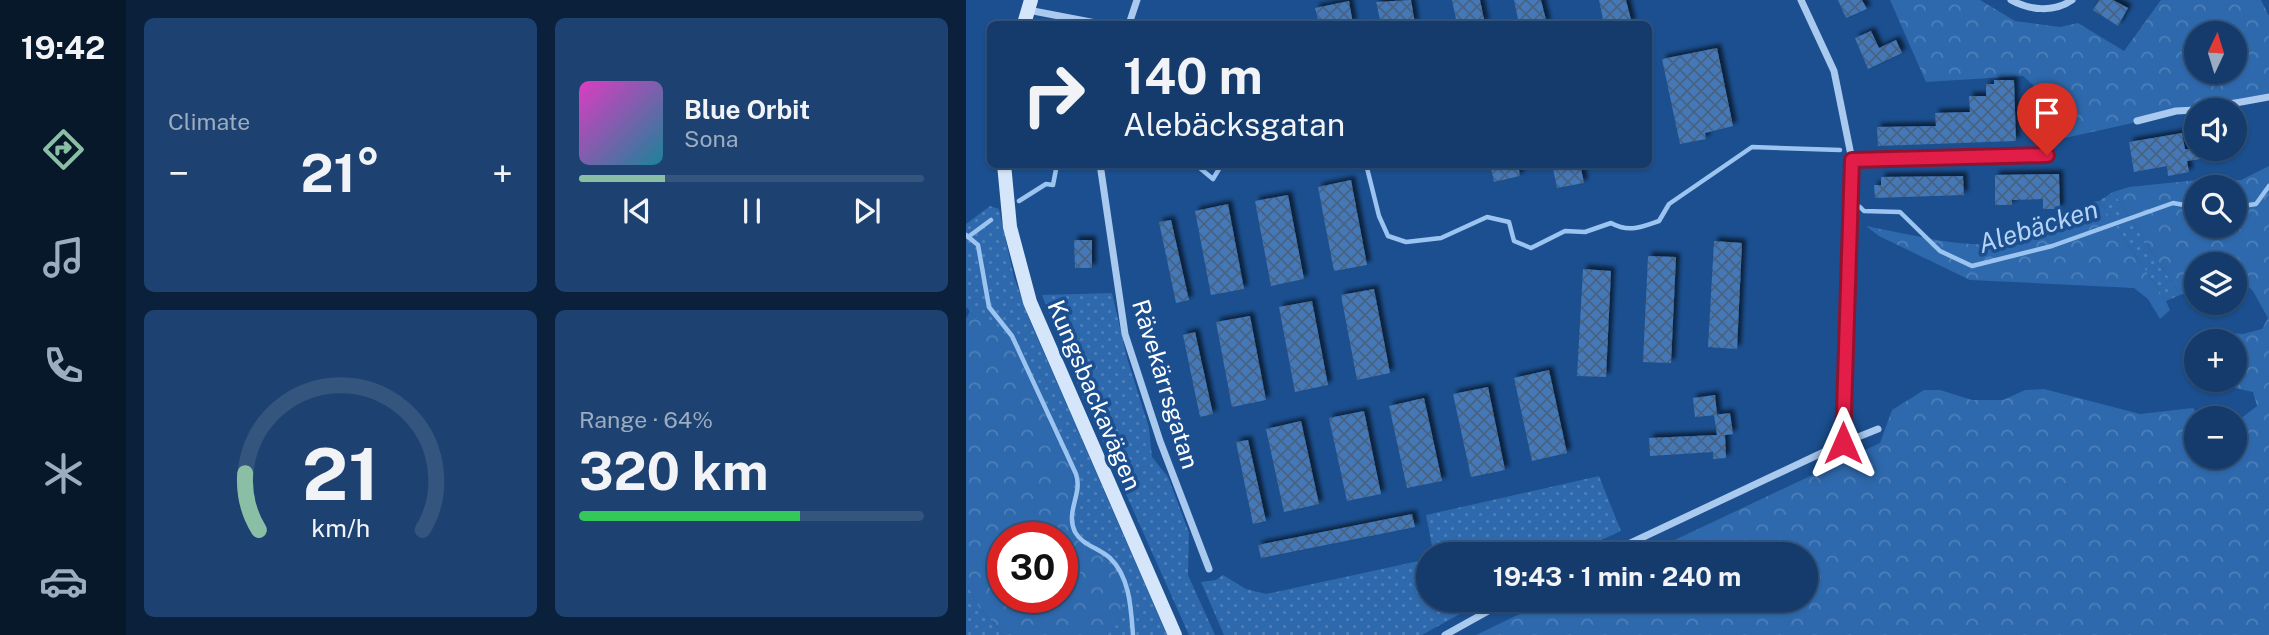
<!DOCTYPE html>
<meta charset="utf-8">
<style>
:root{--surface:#143b6b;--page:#1d4271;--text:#f1f3f6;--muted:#9dadc1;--line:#33557e;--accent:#8abfa5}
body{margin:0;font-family:"Public Sans",sans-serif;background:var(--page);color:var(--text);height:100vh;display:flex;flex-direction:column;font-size:26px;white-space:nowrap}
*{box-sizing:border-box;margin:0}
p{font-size:23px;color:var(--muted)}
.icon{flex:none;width:38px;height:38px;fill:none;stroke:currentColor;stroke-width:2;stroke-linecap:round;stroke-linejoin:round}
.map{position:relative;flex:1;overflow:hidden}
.details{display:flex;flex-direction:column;gap:18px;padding:18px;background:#0b203b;width:840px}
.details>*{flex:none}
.guide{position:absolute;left:21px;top:21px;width:665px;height:147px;border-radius:10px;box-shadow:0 2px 5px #0004,0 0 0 2px var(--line);background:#143b6b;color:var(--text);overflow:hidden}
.needle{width:46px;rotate:4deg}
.buttons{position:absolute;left:1218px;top:21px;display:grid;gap:14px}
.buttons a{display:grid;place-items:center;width:63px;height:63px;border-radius:50%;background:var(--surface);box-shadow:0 2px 5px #0004,0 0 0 2px var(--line);font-size:35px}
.speed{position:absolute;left:21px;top:522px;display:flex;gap:14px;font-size:35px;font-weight:700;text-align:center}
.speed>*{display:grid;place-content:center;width:91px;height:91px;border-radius:50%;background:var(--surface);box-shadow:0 2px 5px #0004,0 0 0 2px var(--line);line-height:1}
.speed .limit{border:10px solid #d22;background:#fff;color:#111}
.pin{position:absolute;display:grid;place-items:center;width:60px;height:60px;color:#fff;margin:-72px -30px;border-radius:50% 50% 50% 0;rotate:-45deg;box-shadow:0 0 7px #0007}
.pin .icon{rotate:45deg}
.me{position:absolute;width:77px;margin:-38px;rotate:0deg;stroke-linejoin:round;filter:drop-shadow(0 0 5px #0008)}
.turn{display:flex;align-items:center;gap:24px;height:147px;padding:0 21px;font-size:32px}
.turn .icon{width:91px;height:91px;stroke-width:2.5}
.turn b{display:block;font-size:49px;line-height:60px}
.big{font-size:52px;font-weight:700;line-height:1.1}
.details .widget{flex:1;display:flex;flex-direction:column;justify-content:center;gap:10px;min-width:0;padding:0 24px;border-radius:10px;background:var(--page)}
.details .dial{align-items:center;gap:0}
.dial svg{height:182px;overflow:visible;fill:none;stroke:var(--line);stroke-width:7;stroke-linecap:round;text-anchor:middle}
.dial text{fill:var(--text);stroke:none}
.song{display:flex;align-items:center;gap:21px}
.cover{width:84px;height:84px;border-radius:10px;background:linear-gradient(135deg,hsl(310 70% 55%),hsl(190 70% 35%))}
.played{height:7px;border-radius:4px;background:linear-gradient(90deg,var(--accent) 25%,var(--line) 25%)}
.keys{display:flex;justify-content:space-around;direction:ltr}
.heat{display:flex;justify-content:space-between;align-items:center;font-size:38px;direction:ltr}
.charge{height:10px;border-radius:5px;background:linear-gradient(90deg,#34c759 64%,var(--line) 0)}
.details .tiles{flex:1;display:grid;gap:18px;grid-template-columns:repeat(2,1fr)}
.trip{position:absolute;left:450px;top:542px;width:402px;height:70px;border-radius:35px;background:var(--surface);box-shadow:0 2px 5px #0004,0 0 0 2px var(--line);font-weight:700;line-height:70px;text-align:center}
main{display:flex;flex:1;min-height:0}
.tabs{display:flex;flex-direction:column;width:126px;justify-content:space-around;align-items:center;background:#08182b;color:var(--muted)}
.tabs .icon{width:49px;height:49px}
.tabs .active{color:var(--accent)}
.tabs b{font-size:32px;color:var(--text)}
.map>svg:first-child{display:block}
.grass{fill:url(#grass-dots)}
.forest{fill:url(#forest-crowns);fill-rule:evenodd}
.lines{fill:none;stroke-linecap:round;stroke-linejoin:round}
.stream{stroke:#9cc4f0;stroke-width:4.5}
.building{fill:url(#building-cross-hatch);filter:url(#shadow)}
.street{stroke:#a9c9ee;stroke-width:7}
.secondary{stroke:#d6e6fa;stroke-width:14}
.route-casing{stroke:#92132f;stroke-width:18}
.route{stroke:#e11d48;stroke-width:12}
.labels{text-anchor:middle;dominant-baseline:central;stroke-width:7;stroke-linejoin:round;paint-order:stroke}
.street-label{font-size:24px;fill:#fff;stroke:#1b4f8f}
.water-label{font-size:26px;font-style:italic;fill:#b5d3f5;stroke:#1b4f8f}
</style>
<main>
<nav class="tabs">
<b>19:42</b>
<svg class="icon active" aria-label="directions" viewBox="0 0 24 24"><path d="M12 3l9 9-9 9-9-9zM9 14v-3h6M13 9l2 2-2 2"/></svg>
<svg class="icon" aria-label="music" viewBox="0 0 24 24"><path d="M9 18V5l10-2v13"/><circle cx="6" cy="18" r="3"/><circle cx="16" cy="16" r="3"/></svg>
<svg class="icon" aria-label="phone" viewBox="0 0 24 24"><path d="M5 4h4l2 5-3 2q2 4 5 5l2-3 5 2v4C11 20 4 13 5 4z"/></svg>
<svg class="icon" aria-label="climate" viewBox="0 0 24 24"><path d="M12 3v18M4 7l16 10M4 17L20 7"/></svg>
<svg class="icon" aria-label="car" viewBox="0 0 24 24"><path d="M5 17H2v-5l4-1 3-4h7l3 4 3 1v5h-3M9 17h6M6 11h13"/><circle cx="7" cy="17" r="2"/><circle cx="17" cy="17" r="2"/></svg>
</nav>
<section class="details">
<div class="tiles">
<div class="widget"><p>Climate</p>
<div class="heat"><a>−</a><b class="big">21°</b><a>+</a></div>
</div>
<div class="widget">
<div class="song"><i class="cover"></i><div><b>Blue Orbit</b><p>Sona</p></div></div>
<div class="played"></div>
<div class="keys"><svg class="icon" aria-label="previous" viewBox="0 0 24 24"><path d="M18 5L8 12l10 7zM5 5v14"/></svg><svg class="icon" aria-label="pause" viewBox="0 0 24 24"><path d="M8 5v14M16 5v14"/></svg><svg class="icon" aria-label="next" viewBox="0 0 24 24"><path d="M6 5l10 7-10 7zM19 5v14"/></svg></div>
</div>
<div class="widget dial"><svg viewBox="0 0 100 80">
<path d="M14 69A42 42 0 1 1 86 69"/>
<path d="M14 69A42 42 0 0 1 8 44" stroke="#8abfa5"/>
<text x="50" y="56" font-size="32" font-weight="700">21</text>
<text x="50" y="72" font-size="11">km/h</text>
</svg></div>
<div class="widget"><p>Range · 64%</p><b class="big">320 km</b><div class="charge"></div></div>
</div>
</section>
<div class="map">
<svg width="1303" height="635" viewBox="0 0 1303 635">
<defs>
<pattern id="grass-dots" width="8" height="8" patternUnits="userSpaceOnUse" patternTransform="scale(1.75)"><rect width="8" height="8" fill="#2e69ad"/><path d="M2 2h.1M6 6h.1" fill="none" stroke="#4d80b9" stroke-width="1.8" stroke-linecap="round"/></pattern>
<pattern id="forest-crowns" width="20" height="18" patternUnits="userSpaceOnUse" patternTransform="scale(1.75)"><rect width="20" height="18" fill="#2e69ad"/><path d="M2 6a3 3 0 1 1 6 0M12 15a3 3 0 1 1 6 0" fill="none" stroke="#4d80b9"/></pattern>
<pattern id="building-cross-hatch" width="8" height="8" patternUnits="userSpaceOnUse" patternTransform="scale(1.75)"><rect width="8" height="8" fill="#4478b7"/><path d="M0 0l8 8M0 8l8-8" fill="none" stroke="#486282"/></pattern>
<filter id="shadow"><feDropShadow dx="4" dy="-4" stdDeviation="2" flood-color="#0009"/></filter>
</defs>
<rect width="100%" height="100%" fill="#1b4f8f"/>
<g class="grass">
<polygon points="1147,192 1214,295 1200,301 1133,201"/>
<path d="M24 206 33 209 48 277 64 321 201 635H141L155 620C155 587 153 570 125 548 117 542 110 540 106 530 99 511 110 494 107 476L46 341 13 320 0 307V224Z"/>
<polygon points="146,293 161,358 183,428 186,457 202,477 223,533 222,575 249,635 223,635 117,398 76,295"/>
<polygon points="633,476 655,531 602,555 465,555 466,546 460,515"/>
<polygon points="462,559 462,600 519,600 456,635 258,635 235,582 250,580 257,575 280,589 300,594"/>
<polygon points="0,582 12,606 38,635 0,635"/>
</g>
<g class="forest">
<path d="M924 0H1014L1049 21 1094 27 1112 23 1158 51 1195 0H1295L1303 16V93L1076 143 1073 90 1057 76 960 82ZM1230 33H1269V72H1230Z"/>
<path d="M1303 166V635H510L583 600H840V555H677L914 443 926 410 958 390H974L1006 400H1037L1059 390 1078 389 1174 414 1227 408 1235 418H1230V457H1269V423L1291 406 1287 392 1269 388 1263 380H1269V341H1243L1248 332 1277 334 1296 329 1302 318 1287 291 1269 275V264H1230V290L1214 295 1147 192 1163 187 1232 180H1275ZM1230 187H1269V226H1230Z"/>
<path d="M1133 201 1200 301 1204 310 1194 319 1182 299 1168 288 1004 280 913 236 900 226C959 237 1021 257 1080 234 1100 226 1109 203 1133 201Z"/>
<path d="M4 311 13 320H25L46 341 107 476C110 495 99 511 106 530 110 540 117 543 126 549 157 569 155 585 155 620L141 635H38L12 606 0 582V319ZM37 537H96V597H37Z"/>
</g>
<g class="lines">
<g class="stream">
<polyline points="229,164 247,179 256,164"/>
<path d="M400 164 413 216 422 236 440 242 475 238 521 217 543 222 548 241 565 248 599 231 619 232 645 223C663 233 675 227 693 221L703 204 786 147 874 150"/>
<polyline points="53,201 80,184 87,185 91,164"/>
<polyline points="894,207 898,211 934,212 974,251 1006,266 1086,246 1207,203 1230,207"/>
<polyline points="1269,207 1290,204 1303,186"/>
<path d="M0 235 12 245 23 307 46 336 110 474C117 494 99 511 109 532 116 545 133 548 144 558 164 577 165 609 167 635"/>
<polyline points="2,237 25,220"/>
</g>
</g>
<g class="building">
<polygon points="445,0 449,24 415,24 410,2"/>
<polygon points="486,0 514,0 519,24 491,24"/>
<polygon points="548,0 575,0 581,24 553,24"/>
<polygon points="633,0 660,0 666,24 638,24"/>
<polygon points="872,0 896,0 901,9 880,18"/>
<polygon points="1133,0 1147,0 1162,8 1152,26 1127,10"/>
<polygon points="383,1 387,24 353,24 349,8"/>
<polygon points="905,31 913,48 930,40 936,53 902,69 889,38"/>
<polygon points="751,48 767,126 739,133 740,139 714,144 696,59"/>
<polygon points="1028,80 1048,80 1050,141 912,146 911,127 970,126 969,113 1004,112 1003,96 1020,96 1020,84 1028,84"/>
<polygon points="1216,133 1219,149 1260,149 1260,155 1221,161 1223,172 1202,176 1201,166 1168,172 1163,142"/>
<polygon points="524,164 552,164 554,176 528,182"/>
<polygon points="586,164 614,164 618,183 591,188"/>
<polygon points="1093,174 1094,209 1077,209 1077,199 1046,200 1046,205 1029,205 1029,175"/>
<polygon points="997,176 998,195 909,198 908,185 915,185 915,177"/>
<polygon points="385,180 401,265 368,271 352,187"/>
<polygon points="322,195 338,279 305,286 289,201"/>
<polygon points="262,204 278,289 245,295 229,211"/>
<polygon points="205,220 223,300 210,303 193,222"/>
<polygon points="108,240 126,240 126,268 109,268"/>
<polygon points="748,241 776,243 771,349 742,347"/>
<polygon points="682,256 710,257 705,363 677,362"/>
<polygon points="617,269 645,271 640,377 611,376"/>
<polygon points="408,289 424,373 391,380 375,295"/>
<polygon points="346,301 362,385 329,392 313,307"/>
<polygon points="284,316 300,400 266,407 250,322"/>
<polygon points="229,332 247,414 234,417 217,335"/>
<polygon points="583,370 601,453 566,461 548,378"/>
<polygon points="522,387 539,470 505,477 487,394"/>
<polygon points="749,395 751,415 729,417 727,398"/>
<polygon points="458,398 476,481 441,488 423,406"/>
<polygon points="398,411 415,494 381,501 363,418"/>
<polygon points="764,413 767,434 759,435 760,458 747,459 747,452 684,456 683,438 751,435 748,415"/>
<polygon points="335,421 353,504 318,512 300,429"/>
<polygon points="282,440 300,521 287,524 270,442"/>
<polygon points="446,514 449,527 295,558 292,545"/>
</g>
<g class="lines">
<g class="street">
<polyline points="835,0 868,71 886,160 877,348 877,443"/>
<path d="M1045 0C1063 10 1088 13 1106 0"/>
<polyline points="62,10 135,24"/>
<polyline points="163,24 171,0"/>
<polyline points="1231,110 1303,97"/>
<polyline points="1171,121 1210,111 1230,110"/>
<polyline points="886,160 1081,155"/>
<polyline points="134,164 159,334 194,441 243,569"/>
<polyline points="639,555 877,443 912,429"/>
<polyline points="479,635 542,600"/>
</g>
<g class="secondary">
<polyline points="58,24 65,0"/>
<polyline points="38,164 44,227 64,302 209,635"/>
</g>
</g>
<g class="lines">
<g class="route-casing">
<polyline id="route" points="877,443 886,160 1081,155"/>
</g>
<use href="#route" class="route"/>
</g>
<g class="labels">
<g class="street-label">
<text transform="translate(200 384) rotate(73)">Rävekärrsgatan</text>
<text transform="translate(129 395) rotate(67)">Kungsbackavägen</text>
</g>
<g class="water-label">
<text transform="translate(1072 226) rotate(-17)">Alebäcken</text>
</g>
</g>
</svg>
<div class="buttons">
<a><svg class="needle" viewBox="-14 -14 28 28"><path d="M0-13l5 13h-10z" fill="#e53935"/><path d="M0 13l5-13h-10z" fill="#9dadc1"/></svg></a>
<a><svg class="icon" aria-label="sound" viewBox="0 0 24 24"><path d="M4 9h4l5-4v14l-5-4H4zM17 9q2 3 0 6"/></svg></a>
<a><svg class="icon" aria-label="search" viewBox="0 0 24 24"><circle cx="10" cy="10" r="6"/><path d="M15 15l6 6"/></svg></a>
<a><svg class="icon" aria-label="layers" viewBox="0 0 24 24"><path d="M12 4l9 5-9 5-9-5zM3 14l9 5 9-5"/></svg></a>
<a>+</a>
<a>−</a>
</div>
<div class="speed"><div class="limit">30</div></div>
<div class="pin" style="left:1081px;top:155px;background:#d93025"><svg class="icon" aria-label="arrive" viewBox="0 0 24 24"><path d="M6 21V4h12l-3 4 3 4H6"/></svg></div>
<svg class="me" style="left:877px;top:443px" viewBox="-20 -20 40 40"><path d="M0-17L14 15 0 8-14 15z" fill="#e11d48" stroke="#fff" stroke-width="4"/></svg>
<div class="trip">19:43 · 1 min · 240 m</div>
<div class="guide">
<div class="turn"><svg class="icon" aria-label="right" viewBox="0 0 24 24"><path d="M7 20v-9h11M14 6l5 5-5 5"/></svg><div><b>140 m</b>Alebäcksgatan</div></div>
</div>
</div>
</main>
